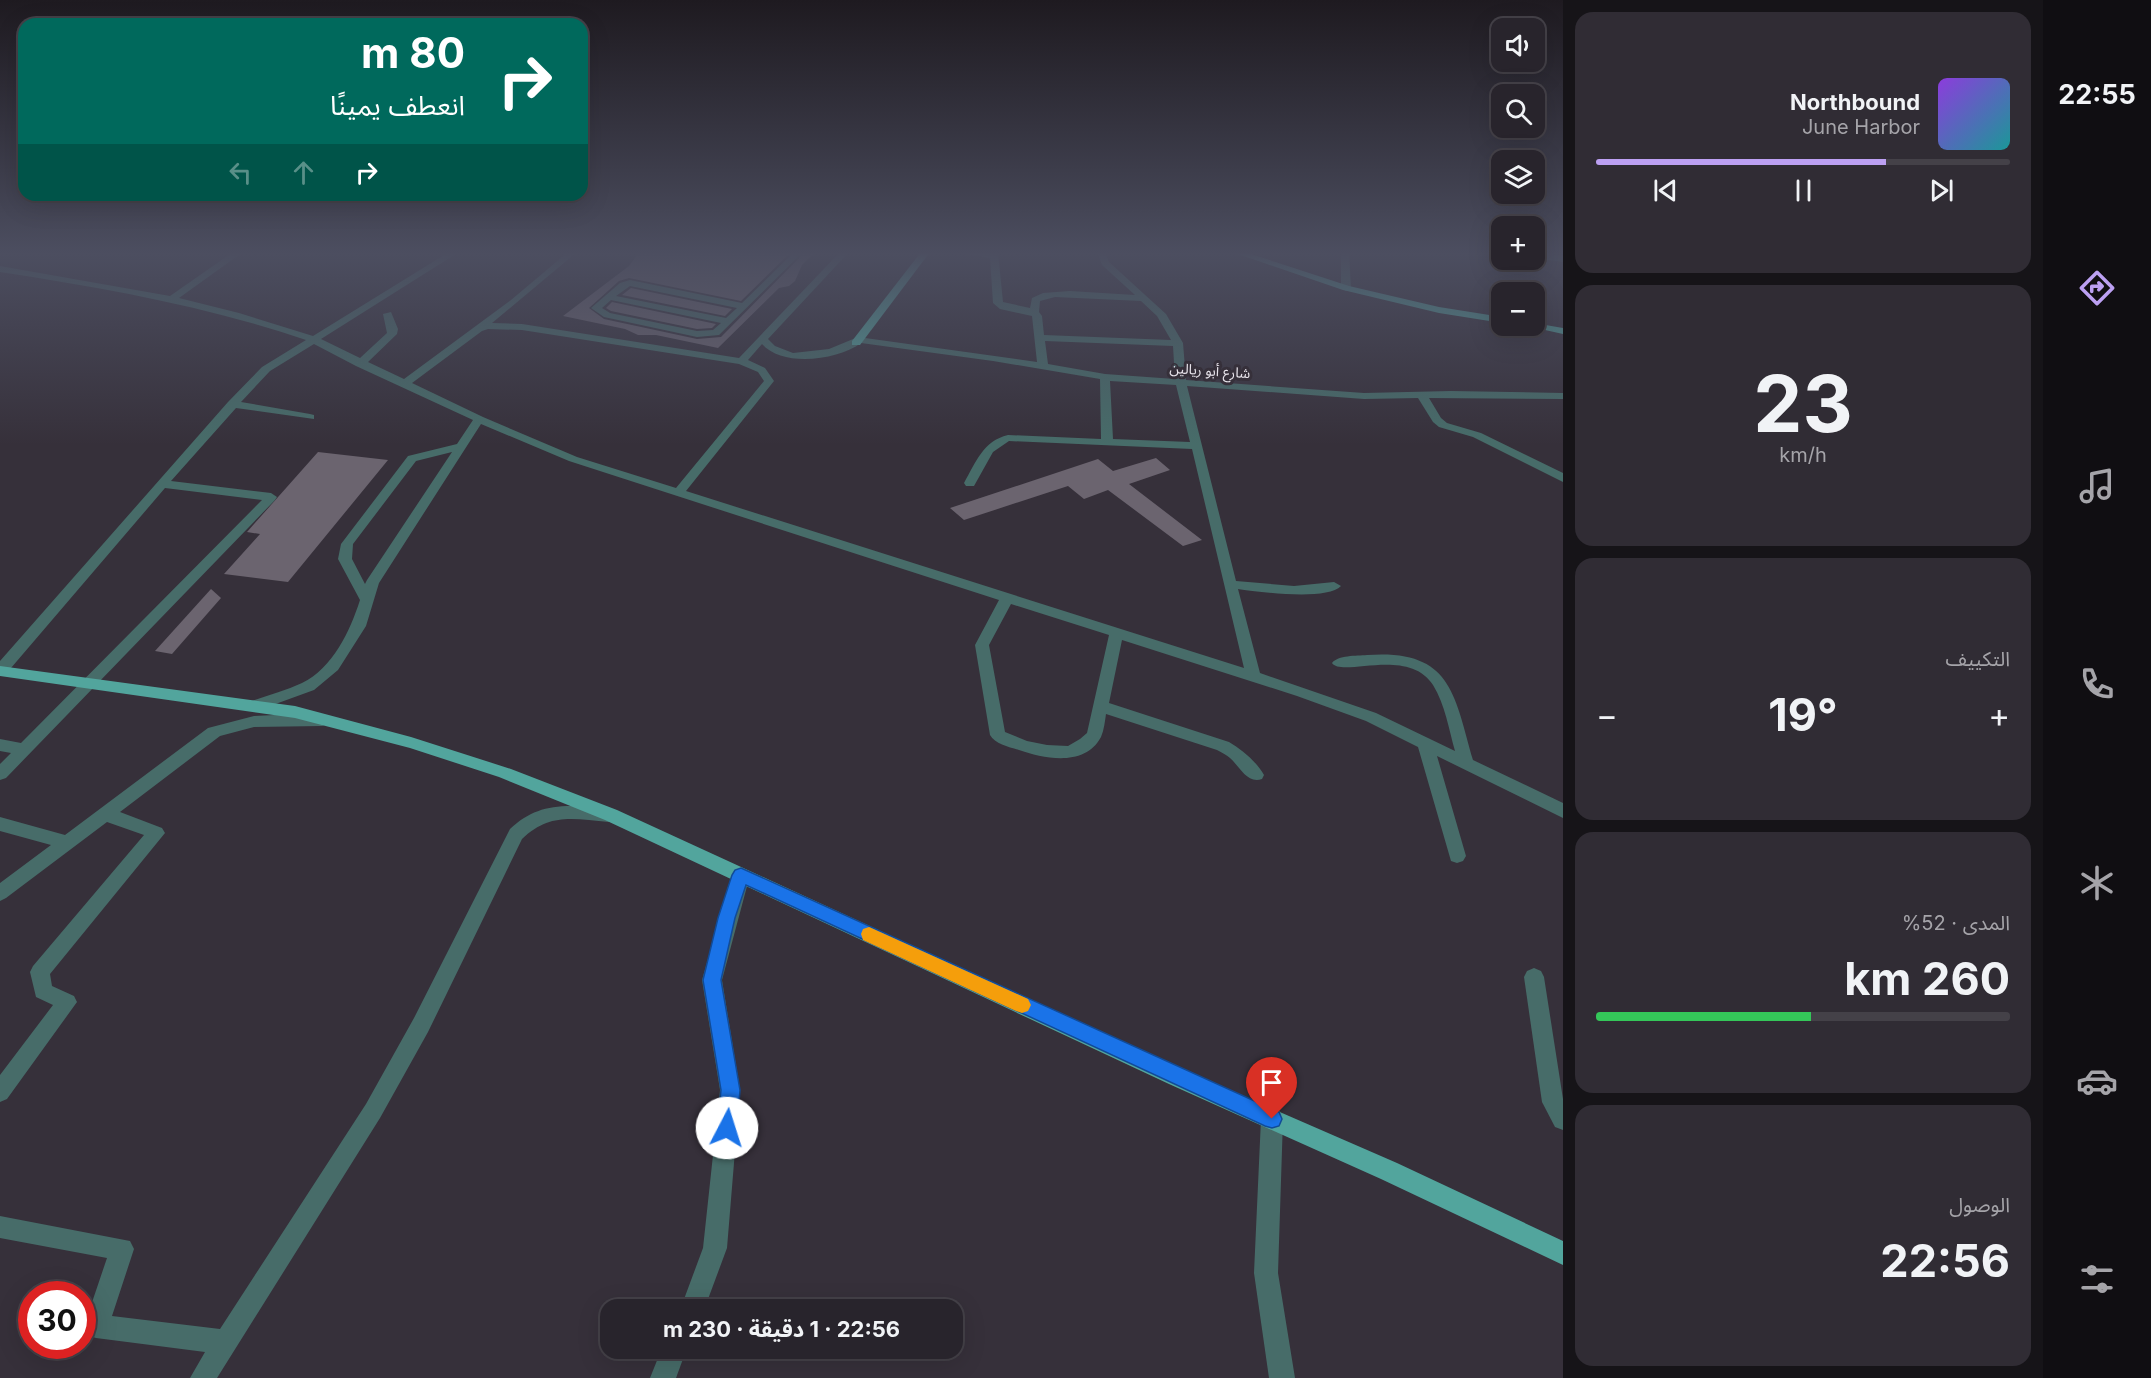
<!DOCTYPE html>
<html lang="ar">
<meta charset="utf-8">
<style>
:root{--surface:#28242c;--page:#302c34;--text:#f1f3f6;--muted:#a5a4a9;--line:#444148;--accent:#bca0f2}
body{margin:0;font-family:Inter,"Noto Sans Arabic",sans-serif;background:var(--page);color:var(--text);direction:rtl;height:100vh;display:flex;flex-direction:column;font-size:22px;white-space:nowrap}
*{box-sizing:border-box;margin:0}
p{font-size:20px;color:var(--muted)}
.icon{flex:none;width:33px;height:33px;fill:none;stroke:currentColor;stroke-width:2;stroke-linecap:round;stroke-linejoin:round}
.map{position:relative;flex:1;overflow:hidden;direction:ltr}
.panel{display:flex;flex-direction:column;gap:12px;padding:12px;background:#161418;width:480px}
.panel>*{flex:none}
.banner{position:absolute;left:18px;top:18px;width:570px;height:183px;border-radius:18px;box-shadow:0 6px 24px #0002,0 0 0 2px var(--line);direction:rtl;background:#00695c;color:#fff;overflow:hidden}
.fabs{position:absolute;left:1491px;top:18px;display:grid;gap:12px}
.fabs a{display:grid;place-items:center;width:54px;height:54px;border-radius:12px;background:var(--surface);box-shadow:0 6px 24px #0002,0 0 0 2px var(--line);font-size:30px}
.speed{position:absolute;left:18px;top:1281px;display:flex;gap:12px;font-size:30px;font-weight:700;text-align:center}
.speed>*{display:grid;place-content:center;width:78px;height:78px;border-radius:50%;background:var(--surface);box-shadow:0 6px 24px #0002,0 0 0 2px var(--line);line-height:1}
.speed .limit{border:9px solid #d22;background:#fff;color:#111}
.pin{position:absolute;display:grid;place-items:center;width:51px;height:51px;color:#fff;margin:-62px -26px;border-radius:50% 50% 50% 0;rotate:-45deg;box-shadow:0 0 6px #0007}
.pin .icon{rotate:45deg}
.me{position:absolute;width:66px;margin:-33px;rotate:5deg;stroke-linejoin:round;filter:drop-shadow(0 0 4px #0008)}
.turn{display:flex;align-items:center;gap:21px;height:126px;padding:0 24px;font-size:27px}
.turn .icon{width:78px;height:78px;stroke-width:2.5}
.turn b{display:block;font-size:42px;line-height:51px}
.lanes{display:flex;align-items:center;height:57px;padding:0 24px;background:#0003;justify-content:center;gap:30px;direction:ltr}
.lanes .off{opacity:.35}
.big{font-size:45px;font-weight:700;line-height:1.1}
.panel .tile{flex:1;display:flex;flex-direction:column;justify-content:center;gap:9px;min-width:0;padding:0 21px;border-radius:18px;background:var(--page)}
.panel .dial{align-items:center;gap:0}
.dial b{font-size:78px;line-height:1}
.song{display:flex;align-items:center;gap:18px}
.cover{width:72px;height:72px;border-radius:9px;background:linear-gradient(135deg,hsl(270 70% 55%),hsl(180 70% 35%))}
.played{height:6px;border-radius:3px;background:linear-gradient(90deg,var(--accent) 70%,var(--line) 70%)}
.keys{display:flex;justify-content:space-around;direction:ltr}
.heat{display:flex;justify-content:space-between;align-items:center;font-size:33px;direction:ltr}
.charge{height:9px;border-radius:4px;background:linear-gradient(90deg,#34c759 52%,var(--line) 0)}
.trip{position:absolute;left:600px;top:1299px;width:363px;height:60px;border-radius:18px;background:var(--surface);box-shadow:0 6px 24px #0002,0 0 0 2px var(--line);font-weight:700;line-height:60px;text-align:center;direction:rtl}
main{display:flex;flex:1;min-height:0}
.menu{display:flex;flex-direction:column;width:108px;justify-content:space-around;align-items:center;background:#100e12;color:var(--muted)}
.menu .icon{width:42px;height:42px}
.menu .on{color:var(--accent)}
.menu b{font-size:27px;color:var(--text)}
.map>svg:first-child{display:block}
.building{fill:#6b646f}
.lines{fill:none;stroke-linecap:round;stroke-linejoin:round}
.minor{fill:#476c69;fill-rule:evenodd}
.major{fill:#52a59d;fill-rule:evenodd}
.route{fill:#1a73e8;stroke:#114b97;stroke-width:1.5}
.slow{fill:#f59e0b}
.labels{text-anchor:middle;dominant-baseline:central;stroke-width:6;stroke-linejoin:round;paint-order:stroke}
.far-street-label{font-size:14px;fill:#e8e4eb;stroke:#36303a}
</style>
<main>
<nav class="menu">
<b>22:55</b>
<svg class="icon on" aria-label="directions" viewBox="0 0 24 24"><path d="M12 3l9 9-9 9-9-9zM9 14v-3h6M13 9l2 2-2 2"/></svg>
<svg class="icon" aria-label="music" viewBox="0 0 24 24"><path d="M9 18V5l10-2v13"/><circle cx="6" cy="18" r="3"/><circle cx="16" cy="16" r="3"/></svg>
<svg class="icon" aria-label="phone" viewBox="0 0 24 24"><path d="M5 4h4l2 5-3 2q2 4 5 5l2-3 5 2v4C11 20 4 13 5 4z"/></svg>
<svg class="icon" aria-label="climate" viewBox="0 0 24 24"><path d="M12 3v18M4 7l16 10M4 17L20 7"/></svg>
<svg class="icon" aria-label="car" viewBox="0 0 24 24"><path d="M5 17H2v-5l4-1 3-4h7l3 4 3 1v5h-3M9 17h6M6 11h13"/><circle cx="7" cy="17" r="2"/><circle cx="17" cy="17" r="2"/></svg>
<svg class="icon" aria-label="filters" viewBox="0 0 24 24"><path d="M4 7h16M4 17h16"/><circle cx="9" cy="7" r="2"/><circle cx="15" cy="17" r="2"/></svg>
</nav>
<section class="panel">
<div class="tile">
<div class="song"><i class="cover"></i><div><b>Northbound</b><p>June Harbor</p></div></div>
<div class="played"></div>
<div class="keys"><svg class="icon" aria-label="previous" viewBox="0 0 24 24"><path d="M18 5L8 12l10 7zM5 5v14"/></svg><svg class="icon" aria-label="pause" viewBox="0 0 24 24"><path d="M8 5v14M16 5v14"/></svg><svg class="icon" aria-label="next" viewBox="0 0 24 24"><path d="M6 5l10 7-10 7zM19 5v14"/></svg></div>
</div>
<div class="tile dial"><b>23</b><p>km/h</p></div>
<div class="tile"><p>التكييف</p>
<div class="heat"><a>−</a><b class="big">19°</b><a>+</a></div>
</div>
<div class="tile"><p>المدى · 52%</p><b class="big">260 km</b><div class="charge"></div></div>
<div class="tile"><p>الوصول</p><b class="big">22:56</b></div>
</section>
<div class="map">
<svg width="1563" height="1378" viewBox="0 0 1563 1378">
<rect width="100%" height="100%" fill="#36303a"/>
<g class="building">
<polygon points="643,252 791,252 741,301 629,278 619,281 589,308 604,319 697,339 721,337 805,252 815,252 802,265 795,281 789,286 779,288 718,348 656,335 638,335 625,329 563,316 629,266 637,255"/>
<polygon points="631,288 732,309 725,316 622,295"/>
<polygon points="612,302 716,324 712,328 697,329 611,311 606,308"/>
<polygon points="318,452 388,460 288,582 224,574 260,534 247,532"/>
<polygon points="1156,458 1170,470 1129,484 1202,540 1183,546 1108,490 1084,499 1068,486 964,520 950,508 1098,459 1113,471"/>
<polygon points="211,589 221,598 172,654 155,651"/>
</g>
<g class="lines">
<g class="minor">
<path d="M233 252H243L179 298 239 313 313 336 449 252H459L321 339 360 358 387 333 383 314 391 312 398 329 397 334 368 362 404 379 511 300 568 252H577L492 323 522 324 739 358 840 252H849L768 339 775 346 793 353 829 349 858 337 1037 362 1032 316 1000 309 993 303 990 258 955 252H998L1003 302 1030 308 1032 298 1043 293 1070 291 1135 295 1102 265 1097 252H1105L1109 262 1166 314 1183 343 1186 380 1364 393 1451 391 1563 393V399L1429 398 1441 418 1447 423 1481 433 1563 473V482L1473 437 1439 427 1433 422 1418 398 1364 399 1187 386 1236 581 1294 586 1334 582 1341 586C1327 601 1259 592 1238 589L1260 673 1376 713 1455 751C1449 730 1445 704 1433 685 1408 646 1342 678 1332 663 1338 655 1356 656 1367 655 1451 649 1454 693 1473 760L1563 803V818L1437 756 1466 856 1463 861 1457 863 1451 861 1418 747 1366 721 1297 696 1122 640 1109 703 1229 742C1242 750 1256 761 1264 775L1262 779C1247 784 1240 767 1230 758 1227 755 1222 753 1217 750L1106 714C1105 721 1104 730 1101 737 1085 767 1045 759 1019 750 1009 747 995 744 990 735L975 645 999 600 569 461 481 424 379 583 366 626 338 670 314 690 259 710H249L246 706 249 702C266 696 285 691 302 683 333 668 350 631 360 600L338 559 341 544 408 456 457 444 473 420 356 366 314 344 270 371 241 402 310 414 314 415V419L236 408 171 481 271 493 277 497 275 500 6 778 0 780V764L11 753 0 751V739L21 743 262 500 165 488 5 675 0 676V661L228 402 262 367 306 340C206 306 104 288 0 272V266L170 296ZM1055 297 1141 301 1157 316 1171 340 1044 335 1042 316 1039 312 1040 301ZM488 329 522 330 739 364 758 372 764 381 676 488 577 457 483 417 412 383 482 331ZM1045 341 1173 346 1175 379 1105 374 1048 364ZM861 343 993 361 1100 379 1101 439 1008 435C983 441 976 462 964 483L966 486H974L993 452 1009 441 1192 449 1244 668 686 491 774 381 765 368 748 360 762 344C783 368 838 360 861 343ZM1110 381 1176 385 1190 442 1113 439ZM452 452 367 580 365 584 352 559 353 544 416 461ZM1011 604 1109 635 1087 733 1080 739 1068 746 1047 745 1027 741 1005 732 989 645Z"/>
<path d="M794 252H803L719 335 697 337 604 317 591 308 620 283 630 280 742 303ZM630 286 737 308 726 318 616 296ZM611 300 721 323 713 330 697 331 610 313 602 308Z"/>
<polygon points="1341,252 1349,252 1351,288 1346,291 1341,288"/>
<polygon points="1534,252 1563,256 1563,262 1534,258"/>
<polygon points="295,714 327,716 330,720 327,724 322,726 254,727 220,736 120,812 162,828 165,833 50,974 52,986 74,996 77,1002 7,1099 0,1102 0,1075 53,1005 36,997 30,972 33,966 144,835 107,822 6,898 0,901 0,883 51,845 0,831 0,817 65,835 208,728 254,716"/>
<path d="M571 806 609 808 615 810 617 815 615 820 609 822C574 819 550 812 522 839L428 1032 380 1118 217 1378H190L205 1352 96 1338 87 1335 84 1326 107 1258 0 1238V1216L130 1241 134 1249 112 1316 220 1329 366 1104 414 1018 510 829C528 812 546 806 571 806Z"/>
<polygon points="741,868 747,870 750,875 722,980 740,1090 727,1248 704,1310 680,1310 703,1248 720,1090 702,980 732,875 735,870"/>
<polygon points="1534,968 1541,971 1544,977 1563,1099 1563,1130 1555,1127 1542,1102 1524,977 1527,971"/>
<polygon points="1272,1108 1280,1111 1283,1119 1278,1273 1295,1378 1269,1378 1254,1273 1261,1119 1264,1111"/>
<polygon points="662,1348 687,1348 676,1378 650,1378"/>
</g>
<g class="major">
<polygon points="921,252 930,252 860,345 852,345 852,341"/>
<polygon points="1232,252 1245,252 1349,286 1439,307 1502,317 1502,323 1439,313 1343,290"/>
<polygon points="1534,323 1563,328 1563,334 1527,326 1534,326"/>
<polygon points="0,666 295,706 411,737 511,769 617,810 1183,1070 1397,1163 1563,1241 1563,1265 1381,1179 1169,1084 605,820 499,777 410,748 295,718 0,676"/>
</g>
</g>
<linearGradient id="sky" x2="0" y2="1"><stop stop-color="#1e1a20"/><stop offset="0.57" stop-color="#4c4e60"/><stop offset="1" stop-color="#4c4e60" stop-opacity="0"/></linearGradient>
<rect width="1563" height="445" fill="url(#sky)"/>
<polygon class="route" points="741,868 1279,1112 1282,1119 1279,1126 1272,1128 1265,1126 746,885 735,918 721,980 740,1090 737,1128 734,1134 727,1137 720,1134 717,1128 721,1090 703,980 718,918 732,875 735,870"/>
<polygon class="slow" points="869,927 1028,999 1031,1005 1028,1011 1022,1013 1016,1011 863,940 861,934 863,929"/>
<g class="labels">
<g class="far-street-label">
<text transform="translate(1210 370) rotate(4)">شارع أبو ريالين</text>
</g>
</g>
</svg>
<div class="fabs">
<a><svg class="icon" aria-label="sound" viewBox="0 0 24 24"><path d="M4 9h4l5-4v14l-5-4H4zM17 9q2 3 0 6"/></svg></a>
<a><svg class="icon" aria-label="search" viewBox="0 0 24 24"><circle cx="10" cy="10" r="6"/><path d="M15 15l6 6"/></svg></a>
<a><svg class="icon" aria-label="layers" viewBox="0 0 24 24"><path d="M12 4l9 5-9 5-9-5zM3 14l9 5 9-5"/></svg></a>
<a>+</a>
<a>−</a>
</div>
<div class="speed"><div class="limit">30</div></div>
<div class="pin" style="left:1272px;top:1119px;background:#d93025"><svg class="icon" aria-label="arrive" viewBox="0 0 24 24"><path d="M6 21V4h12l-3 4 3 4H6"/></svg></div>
<svg class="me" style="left:727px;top:1128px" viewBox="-20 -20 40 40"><circle r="19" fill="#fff"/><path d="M0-13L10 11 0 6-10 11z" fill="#1a73e8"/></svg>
<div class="trip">22:56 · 1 دقيقة · 230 m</div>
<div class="banner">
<div class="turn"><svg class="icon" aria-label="right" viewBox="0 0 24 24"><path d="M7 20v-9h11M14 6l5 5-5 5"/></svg><div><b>80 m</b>انعطف يمينًا</div></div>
<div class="lanes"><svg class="icon off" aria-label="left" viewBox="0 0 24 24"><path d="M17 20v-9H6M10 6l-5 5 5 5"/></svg><svg class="icon off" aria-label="ahead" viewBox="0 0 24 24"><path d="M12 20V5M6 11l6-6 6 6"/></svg><svg class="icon" aria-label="right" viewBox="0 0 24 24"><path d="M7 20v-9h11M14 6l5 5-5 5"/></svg></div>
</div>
</div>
</main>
